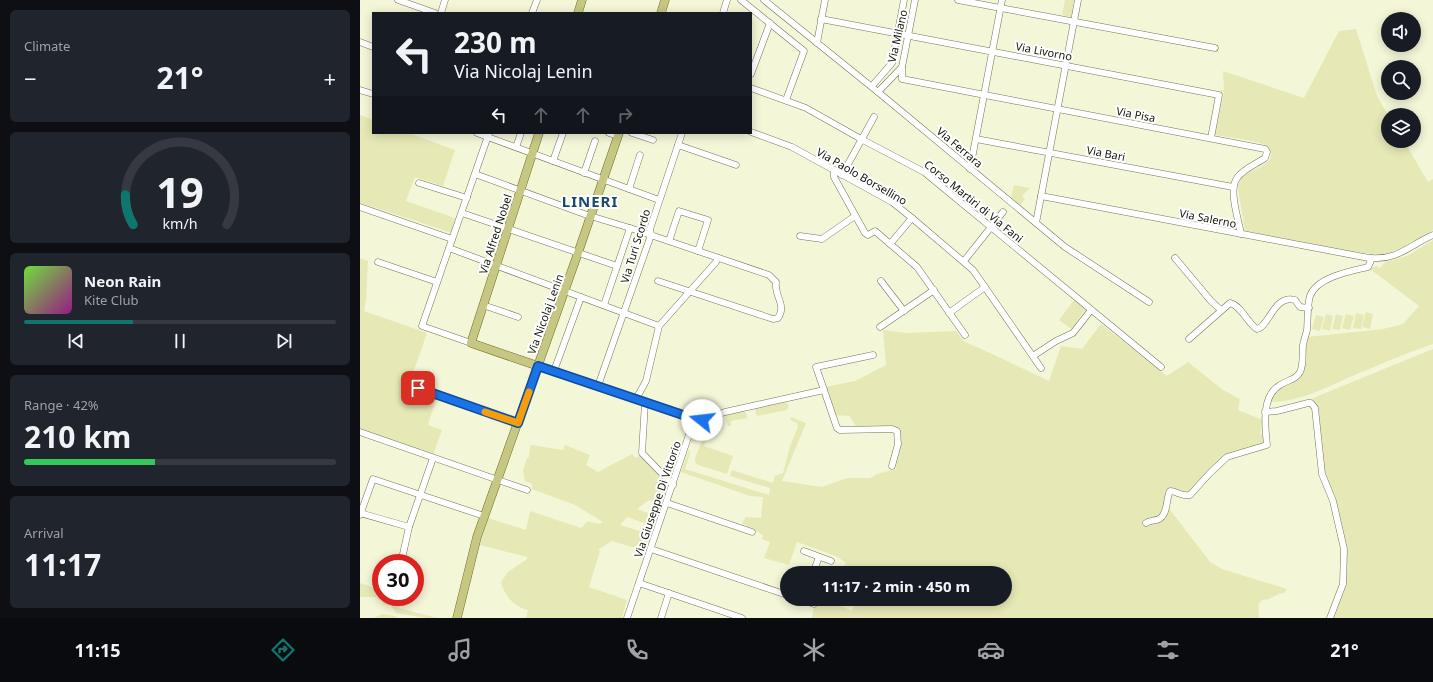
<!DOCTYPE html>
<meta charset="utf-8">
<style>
:root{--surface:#171b24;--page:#20242c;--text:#f1f3f6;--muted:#9ea1a6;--line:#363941;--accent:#0f766e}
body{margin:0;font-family:"Noto Sans",sans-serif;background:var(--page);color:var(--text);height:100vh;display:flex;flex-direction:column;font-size:15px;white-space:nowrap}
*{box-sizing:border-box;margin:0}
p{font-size:13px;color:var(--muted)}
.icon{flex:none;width:22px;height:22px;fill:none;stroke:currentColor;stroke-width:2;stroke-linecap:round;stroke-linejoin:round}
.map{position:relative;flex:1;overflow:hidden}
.side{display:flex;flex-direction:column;gap:10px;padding:10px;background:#0d0f14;width:360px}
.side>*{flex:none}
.top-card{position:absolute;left:12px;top:12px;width:380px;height:122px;border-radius:0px;box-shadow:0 2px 10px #0003;background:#171b24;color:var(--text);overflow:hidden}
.fabs{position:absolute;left:1021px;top:12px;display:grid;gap:8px}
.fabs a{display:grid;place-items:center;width:40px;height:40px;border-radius:50%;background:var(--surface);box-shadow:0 2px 10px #0003;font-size:20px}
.speed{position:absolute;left:12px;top:554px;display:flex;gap:8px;font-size:20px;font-weight:700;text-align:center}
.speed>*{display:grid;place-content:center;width:52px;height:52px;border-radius:50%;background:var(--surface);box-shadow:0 2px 10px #0003;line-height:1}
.speed .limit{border:6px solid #d22;background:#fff;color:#111}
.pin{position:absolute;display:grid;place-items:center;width:34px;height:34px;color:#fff;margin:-17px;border-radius:8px;box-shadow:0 2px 6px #0006}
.me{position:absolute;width:44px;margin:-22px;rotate:286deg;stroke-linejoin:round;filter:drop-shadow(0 0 3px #0008)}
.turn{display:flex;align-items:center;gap:14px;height:84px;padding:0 16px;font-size:18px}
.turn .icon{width:52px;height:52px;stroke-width:2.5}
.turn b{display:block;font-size:28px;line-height:34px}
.lanes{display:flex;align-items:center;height:38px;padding:0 16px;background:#0003;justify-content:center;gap:20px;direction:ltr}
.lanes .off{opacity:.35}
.big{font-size:30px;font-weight:700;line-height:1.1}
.side .card{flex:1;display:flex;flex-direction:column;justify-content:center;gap:6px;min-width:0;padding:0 14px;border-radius:6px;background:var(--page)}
.side .dial{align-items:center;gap:0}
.dial svg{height:104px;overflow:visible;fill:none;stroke:var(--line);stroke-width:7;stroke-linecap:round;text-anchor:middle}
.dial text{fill:var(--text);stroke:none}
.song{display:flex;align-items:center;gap:12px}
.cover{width:48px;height:48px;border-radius:6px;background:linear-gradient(135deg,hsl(100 70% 55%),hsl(310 70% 35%))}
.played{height:4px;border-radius:2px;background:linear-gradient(90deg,var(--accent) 35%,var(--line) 35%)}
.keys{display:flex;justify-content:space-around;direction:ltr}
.heat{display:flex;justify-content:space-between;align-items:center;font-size:22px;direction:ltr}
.charge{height:6px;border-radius:3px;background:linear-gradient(90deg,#34c759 42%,var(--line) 0)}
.trip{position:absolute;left:420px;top:566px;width:232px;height:40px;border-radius:20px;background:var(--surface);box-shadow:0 2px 10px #0003;font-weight:700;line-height:40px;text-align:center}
.tabs{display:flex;height:64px;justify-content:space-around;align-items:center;background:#090b0e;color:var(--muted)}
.tabs .icon{width:28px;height:28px}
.tabs .on{color:var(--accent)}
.tabs b{font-size:18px;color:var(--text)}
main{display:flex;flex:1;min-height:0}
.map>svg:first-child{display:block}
.green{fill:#e6e9b6}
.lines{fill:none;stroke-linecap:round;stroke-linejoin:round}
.minor-casing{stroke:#73755a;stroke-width:7}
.major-casing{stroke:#6e7023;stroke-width:9}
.minor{stroke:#fff;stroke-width:6}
.major{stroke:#c6c783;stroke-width:8}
.route-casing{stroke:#114b97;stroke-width:10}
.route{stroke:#1a73e8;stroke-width:7}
.slow{stroke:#f59e0b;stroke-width:7}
.labels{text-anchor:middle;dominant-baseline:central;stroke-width:4;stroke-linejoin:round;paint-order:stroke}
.street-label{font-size:11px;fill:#121308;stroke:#fff}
.district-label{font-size:15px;font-weight:bold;letter-spacing:1px;fill:#154a6d;stroke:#fff}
</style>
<main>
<section class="side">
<div class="card"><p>Climate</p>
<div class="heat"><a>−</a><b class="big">21°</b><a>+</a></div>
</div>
<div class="card dial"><svg viewBox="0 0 100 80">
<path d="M14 69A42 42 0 1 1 86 69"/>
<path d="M14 69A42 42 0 0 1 8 46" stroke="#0f766e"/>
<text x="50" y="56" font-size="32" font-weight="700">19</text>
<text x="50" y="72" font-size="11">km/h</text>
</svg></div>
<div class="card">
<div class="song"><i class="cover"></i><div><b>Neon Rain</b><p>Kite Club</p></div></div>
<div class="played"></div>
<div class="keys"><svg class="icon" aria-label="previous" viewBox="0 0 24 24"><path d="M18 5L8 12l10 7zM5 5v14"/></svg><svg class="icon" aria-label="pause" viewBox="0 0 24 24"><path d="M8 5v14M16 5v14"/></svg><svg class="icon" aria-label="next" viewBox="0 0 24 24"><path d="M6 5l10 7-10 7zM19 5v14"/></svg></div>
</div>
<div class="card"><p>Range · 42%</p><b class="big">210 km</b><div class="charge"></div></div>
<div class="card"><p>Arrival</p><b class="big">11:17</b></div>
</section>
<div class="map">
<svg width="1073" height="618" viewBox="0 0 1073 618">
<rect width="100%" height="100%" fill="#f4f6d8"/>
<g class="green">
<polygon points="705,0 714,0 711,17 702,15"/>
<path d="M996 29 1017 96 1028 115V141H1044L1068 182 1073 179V230L1045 247 1022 255 996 252 885 231 878 189C878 185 879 180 882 177 889 170 913 166 911 153 910 149 907 146 903 144 888 139 870 138 855 135L864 92 859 90H864L863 71 944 98 979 31Z"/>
<polygon points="0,115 13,120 13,133 49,133 95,150 83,186 55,177 46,201 95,218 91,233 53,220 0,203"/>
<polygon points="654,185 670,188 662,196 665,199 660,205 651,197"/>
<path d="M1073 240V344C1044 354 1016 366 988 378 963 389 938 402 910 402L919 387 937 378 947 337 1023 329 1043 324 1059 306 1010 269 1016 266 1020 268 1025 262 1047 256Z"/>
<polygon points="0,258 8,261 6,299 4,311 67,333 47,390 76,399 68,425 82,430 73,455 0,429"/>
<polygon points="714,300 726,309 711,329 699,320"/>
<polygon points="1006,312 1013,314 1010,329 1002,327"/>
<polygon points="996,313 1004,315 1001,329 993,328"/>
<polygon points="966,314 973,316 970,331 962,329"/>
<polygon points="976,314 983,316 980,330 972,329"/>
<polygon points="986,314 994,316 990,330 982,328"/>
<polygon points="956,315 964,317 960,331 952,329"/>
<path d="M741 324 807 376 828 362 863 390 880 399 878 410 903 420 900 434 904 436 905 442 900 446 866 456 829 493 826 494 813 489 801 515 796 518 794 517 783 521 782 524 784 526C798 519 805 525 808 507L850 562 862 569 927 589 924 593C917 594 915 596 909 599 907 600 905 599 903 600 896 602 899 613 899 618H452L454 607 460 599H465L492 611 497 599H645V573H479L486 563 478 557 437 542 429 565 404 558 410 542 402 539 403 535 382 523 386 517 401 518 403 497 390 496 321 472 329 449 330 454 325 469 409 495 410 488 370 476 372 470 413 483 415 476 423 473 430 446 438 427 437 423 430 420 431 417 446 423 422 481 462 487 487 478H510L517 474 536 469 540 434 531 426H496L489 416 474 415 465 387 495 381 526 365 523 330 546 333 596 331 603 340V341L641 358 689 381 701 346 722 349Z"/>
<polygon points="1073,349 1073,618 972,618 985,582 986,548 974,493 965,478 959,417 953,398"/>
<polygon points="426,402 429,406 427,410 397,416 395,411 397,407"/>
<polygon points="383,411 386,413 387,418 371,421 371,426 368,426 365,417 366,415"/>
<polygon points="347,423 342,434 331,444 335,429"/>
<polygon points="347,429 350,429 344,446 373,456 367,474 338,465 335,462 335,458"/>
<path d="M171 445 203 450 205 445 230 455 226 465 238 472 272 454 276 458 281 455 308 485 301 504 289 500 277 509 296 516 292 526 267 517 260 525 290 534 285 551 252 541 238 550 240 551 229 587 267 600 262 618H166L168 610C154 607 144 595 141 582L148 572 167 559V557L120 545 128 518 166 530 170 511 221 528 228 521 239 524 243 522 215 505 172 489V484L165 481 163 470 167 458 169 457V452Z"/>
<polygon points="0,583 21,590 21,597 41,597 39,608 77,618 66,618 36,613 31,606 25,605 16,597 0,597"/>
<polygon points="22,614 34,616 39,618 14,618"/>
</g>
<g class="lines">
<g class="minor-casing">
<g id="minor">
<polyline points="38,0 75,13"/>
<polyline points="381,0 444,51 426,100"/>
<polyline points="404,0 518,92 705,247 789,302"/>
<polyline points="598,0 855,48"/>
<polyline points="81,13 85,0"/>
<polyline points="172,13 177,0"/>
<polyline points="363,13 367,0"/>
<polyline points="461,19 859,95 851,138"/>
<polyline points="0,42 13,47"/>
<polyline points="457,43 465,0"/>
<path d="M542 67V79L905 149 907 152 905 158C896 164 883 169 877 178 868 190 879 221 881 234"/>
<polyline points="391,74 410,23"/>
<polyline points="512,86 532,63 544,0"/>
<polyline points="391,88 446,108 501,139 564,172 801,367"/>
<polyline points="0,90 13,94"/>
<polyline points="518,92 542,67 555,0"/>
<polyline points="391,132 432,147 532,202 552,218 613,270 681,368"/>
<polyline points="117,133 299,200"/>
<polyline points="249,133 258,136"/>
<polyline points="272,133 293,140"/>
<polyline points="616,139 873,187"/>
<polyline points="318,145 376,165"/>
<polyline points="156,147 161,133"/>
<polyline points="193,161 203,133"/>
<polyline points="610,169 642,0"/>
<polyline points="474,170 474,177 505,233 508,235 515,231 557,267 605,335"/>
<polyline points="224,173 235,141"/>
<path d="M115 174 227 215 270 228 409 275 416 282C414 296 427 305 418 318L413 319 298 281"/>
<polyline points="482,175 514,117"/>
<polyline points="59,183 107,198"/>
<polyline points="269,189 280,155"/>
<path d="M681 196 1009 258C1037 261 1050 245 1073 235"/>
<polyline points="0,207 92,239"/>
<polyline points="102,213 257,266"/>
<polyline points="676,223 718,0"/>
<polyline points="440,236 462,239 495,216"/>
<polyline points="309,241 319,211 348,220 338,251"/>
<polyline points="530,244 552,218"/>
<polyline points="89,248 299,326"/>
<polyline points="815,258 851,301 861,310"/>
<polyline points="604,261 643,212"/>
<polyline points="18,262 77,282"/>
<polyline points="521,281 544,311"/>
<polyline points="123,305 158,317"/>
<polyline points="244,305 270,228"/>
<polyline points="589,313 625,287"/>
<polyline points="520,327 574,290"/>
<path d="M829 339 870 303C882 306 887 323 897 329 909 327 914 294 935 300L940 307 949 308"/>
<polyline points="111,343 62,326 129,133"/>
<polyline points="673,356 696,341 713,333 731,310"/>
<polyline points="178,366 329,417 334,420 267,618"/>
<polyline points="194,371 221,297"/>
<polyline points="238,386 291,235 290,229 322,133"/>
<polyline points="53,387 158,423"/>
<polyline points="464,390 456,367 513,355"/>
<polyline points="276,399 286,381 299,326 356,262 358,258"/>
<polyline points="285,402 282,453 313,485"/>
<polyline points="905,412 917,411 948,403 951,403 955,408 962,474 973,501 984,549 983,584 970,618"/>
<polyline points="334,420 342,420 365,412 464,390 477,428 480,430 532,429 537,431 538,444 532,466"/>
<polyline points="0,432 167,490"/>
<polyline points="307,503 392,532"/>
<polyline points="0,513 49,527"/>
<polyline points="0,515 13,479 124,516"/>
<path d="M786 523C790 520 795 521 799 519 808 515 806 498 810 491 817 491 822 497 830 495L850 473 867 457 907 445C905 426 901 396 920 385 927 380 936 380 940 372 944 364 942 353 943 345 944 339 946 335 947 330 948 319 947 306 950 296 957 277 991 271 1008 267L1012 258"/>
<polyline points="291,549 427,595"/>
<polyline points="444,551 471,561"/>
<polyline points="41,563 49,527 73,458"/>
<polyline points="453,573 459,557"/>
<polyline points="279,583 382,618"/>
<polyline points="439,599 454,604 456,599"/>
<polyline points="301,618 309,593"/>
</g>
</g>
<g class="major-casing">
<g id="major">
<polyline points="218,13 222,0"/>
<polyline points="301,13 305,0"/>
<polyline points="178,366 111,343 179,133"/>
<polyline points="97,618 117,537 218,253 259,133"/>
</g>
</g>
<use href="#minor" class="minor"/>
<use href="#major" class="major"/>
</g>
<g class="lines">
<g class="route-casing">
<polyline id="route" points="58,388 158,423 178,366 329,417 334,420 342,420"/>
</g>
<use href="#route" class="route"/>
<polyline class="slow" points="125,412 158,423 169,392"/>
</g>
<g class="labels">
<g class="street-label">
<text transform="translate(537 36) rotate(-77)">Via Milano</text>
<text transform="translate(684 51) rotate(11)">Via Livorno</text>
<text transform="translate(776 114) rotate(11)">Via Pisa</text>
<text transform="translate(600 147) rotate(40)">Via Ferrara</text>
<text transform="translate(746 153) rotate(11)">Via Bari</text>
<text transform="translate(502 176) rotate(30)">Via Paolo Borsellino</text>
<text transform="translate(614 201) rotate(39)">Corso Martiri di Via Fani</text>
<text transform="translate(848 218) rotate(11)">Via Salerno</text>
<text transform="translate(135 234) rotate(-72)">Via Alfred Nobel</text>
<text transform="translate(275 246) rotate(-73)">Via Turi Scordo</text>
<text transform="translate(185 314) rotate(-70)">Via Nicolaj Lenin</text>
<text transform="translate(297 499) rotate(-71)">Via Giuseppe Di Vittorio</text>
</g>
<g class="district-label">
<text x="230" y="201">LINERI</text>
</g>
</g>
</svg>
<div class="fabs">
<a><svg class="icon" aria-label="sound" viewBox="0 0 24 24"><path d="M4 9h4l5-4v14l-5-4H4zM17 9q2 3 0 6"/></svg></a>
<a><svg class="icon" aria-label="search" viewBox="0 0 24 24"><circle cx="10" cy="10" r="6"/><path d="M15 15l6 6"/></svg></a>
<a><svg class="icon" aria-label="layers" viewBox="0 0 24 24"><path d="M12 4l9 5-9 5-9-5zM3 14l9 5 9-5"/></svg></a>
</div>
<div class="speed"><div class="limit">30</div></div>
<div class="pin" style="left:58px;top:388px;background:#d93025"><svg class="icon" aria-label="arrive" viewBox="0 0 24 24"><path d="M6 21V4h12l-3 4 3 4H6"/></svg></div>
<svg class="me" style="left:342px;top:420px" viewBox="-20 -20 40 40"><circle r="19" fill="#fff"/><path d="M0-13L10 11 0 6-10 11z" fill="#1a73e8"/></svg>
<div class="trip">11:17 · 2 min · 450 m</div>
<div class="top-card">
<div class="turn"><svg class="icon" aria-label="left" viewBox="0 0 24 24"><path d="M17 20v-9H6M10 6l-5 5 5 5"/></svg><div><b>230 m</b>Via Nicolaj Lenin</div></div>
<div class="lanes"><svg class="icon" aria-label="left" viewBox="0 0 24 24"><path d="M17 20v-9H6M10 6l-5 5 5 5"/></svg><svg class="icon off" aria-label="ahead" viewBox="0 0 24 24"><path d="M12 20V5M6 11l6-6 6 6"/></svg><svg class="icon off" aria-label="ahead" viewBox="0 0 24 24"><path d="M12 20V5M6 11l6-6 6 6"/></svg><svg class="icon off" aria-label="right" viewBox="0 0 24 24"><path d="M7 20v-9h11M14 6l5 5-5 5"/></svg></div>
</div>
</div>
</main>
<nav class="tabs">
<b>11:15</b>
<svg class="icon on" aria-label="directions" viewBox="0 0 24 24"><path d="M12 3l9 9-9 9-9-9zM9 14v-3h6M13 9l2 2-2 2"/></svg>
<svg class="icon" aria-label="music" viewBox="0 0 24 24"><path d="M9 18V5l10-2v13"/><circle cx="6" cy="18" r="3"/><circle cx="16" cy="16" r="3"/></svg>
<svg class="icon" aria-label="phone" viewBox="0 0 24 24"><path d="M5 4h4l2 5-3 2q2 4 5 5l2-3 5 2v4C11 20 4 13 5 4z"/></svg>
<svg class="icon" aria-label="climate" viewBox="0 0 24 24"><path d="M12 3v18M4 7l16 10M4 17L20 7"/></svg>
<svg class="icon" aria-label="car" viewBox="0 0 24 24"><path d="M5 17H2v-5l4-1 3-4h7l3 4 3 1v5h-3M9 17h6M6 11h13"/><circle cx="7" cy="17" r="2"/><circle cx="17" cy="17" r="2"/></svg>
<svg class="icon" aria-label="filters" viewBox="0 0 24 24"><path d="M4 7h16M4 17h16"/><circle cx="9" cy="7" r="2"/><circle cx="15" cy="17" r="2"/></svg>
<b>21°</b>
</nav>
